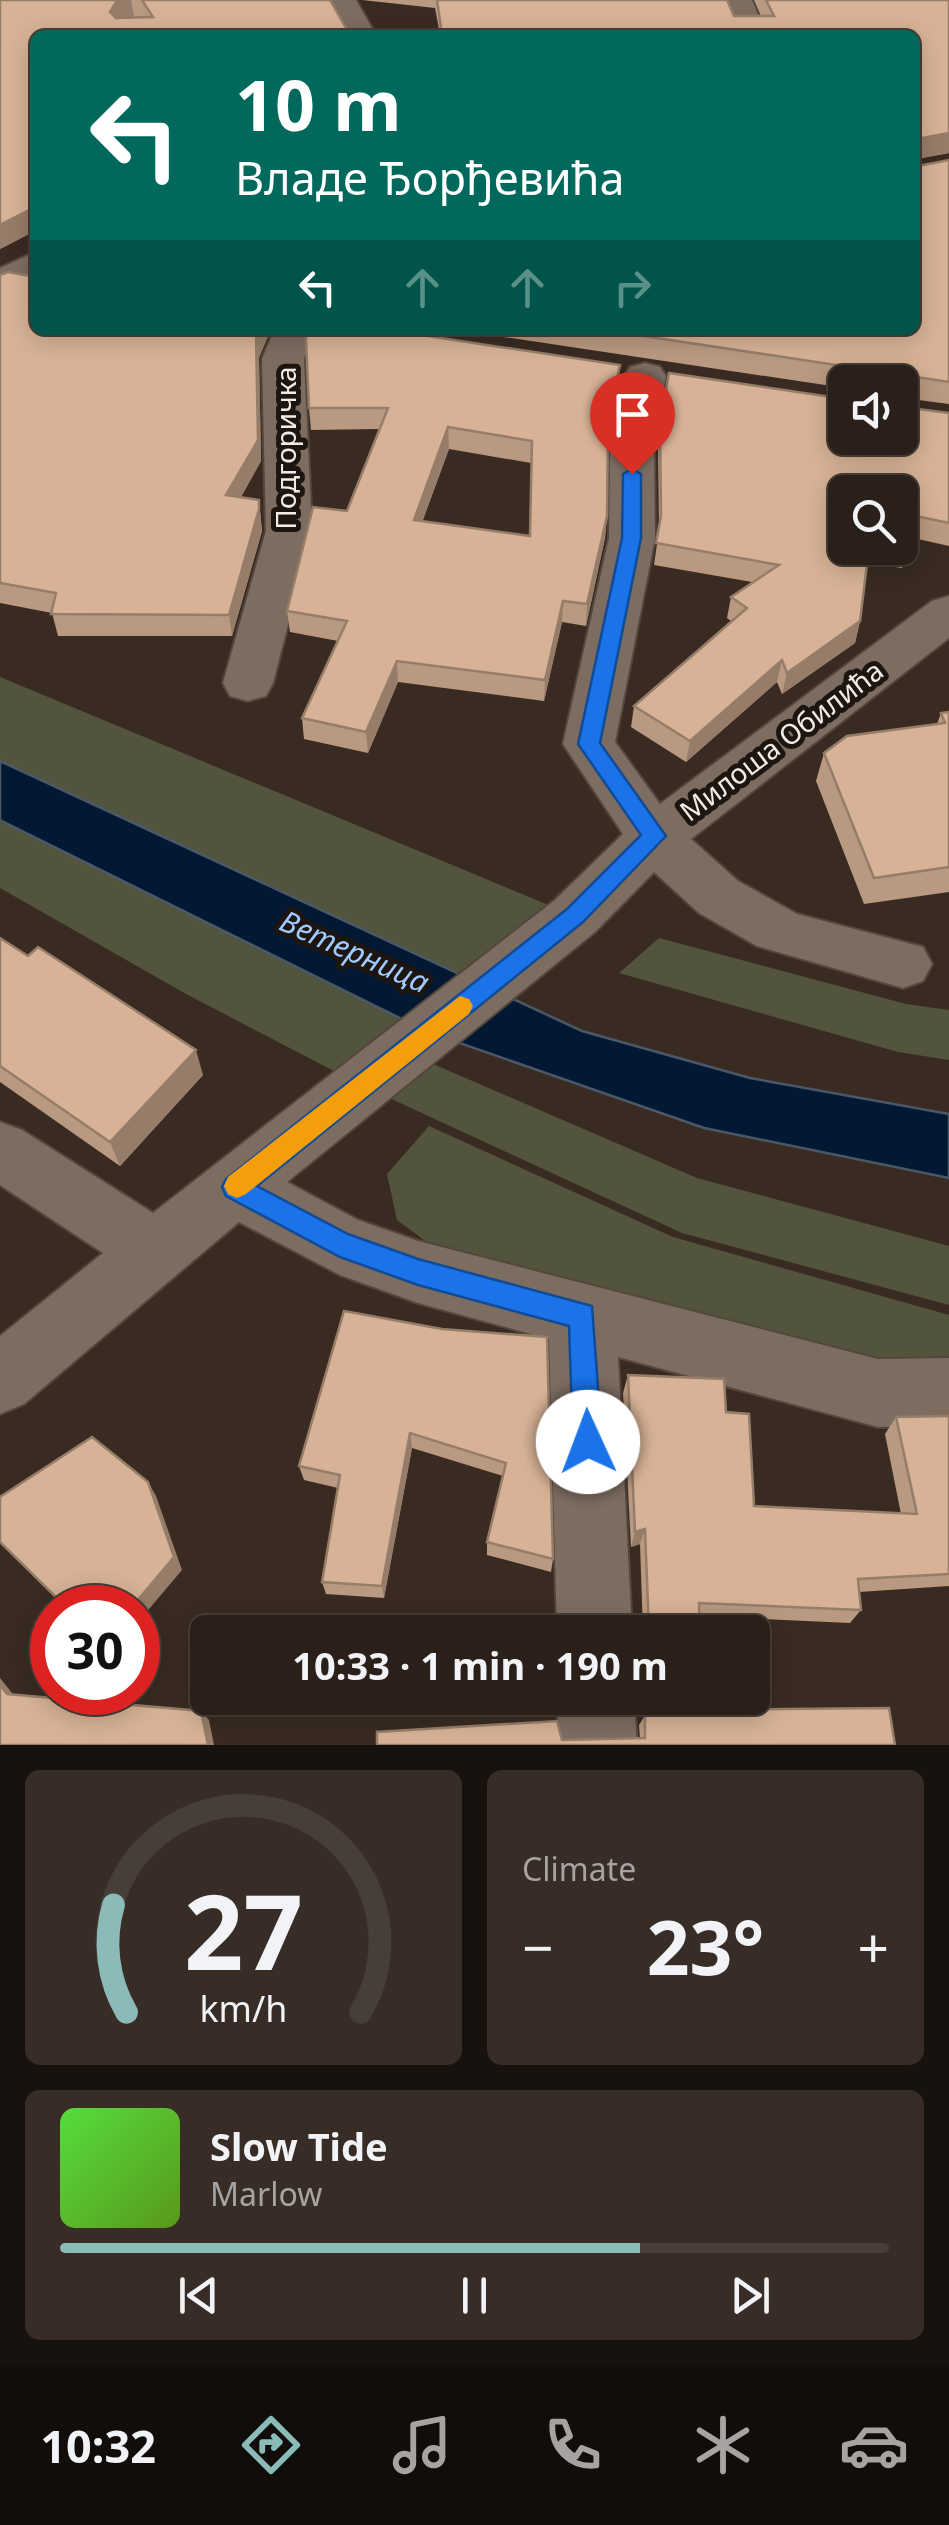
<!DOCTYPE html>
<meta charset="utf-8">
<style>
:root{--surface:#2b2019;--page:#372d26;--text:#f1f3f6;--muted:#a6a3a2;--line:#473e38;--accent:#8bbbb9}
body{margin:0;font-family:"Noto Sans",sans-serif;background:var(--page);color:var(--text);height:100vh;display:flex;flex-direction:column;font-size:38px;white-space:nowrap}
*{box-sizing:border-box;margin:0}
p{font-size:32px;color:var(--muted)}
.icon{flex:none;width:55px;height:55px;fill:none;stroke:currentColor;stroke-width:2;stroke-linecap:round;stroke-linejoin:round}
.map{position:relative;height:1745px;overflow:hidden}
.sheet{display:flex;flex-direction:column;gap:25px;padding:25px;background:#18120e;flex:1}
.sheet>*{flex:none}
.banner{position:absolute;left:30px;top:30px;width:890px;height:305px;border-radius:15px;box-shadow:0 5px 25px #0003,0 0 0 2px var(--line);background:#00695c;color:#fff;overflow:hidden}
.controls{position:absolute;left:828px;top:365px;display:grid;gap:20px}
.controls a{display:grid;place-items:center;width:90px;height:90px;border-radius:15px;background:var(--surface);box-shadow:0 5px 25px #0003,0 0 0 2px var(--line);font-size:50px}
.speed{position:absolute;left:30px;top:1585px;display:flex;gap:20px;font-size:50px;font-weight:700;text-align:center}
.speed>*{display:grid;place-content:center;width:130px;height:130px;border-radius:50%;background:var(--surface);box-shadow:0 5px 25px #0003,0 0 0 2px var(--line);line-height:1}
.speed .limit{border:15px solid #d22;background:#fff;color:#111}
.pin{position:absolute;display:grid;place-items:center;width:85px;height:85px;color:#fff;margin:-102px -42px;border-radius:50% 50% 50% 0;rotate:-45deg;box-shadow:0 0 10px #0007}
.pin .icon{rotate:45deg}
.me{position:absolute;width:110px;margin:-55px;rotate:358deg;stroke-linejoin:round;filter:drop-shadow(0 0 8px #0008)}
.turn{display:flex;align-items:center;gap:35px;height:210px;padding:0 40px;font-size:45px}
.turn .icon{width:130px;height:130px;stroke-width:2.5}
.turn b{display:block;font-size:70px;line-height:85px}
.lanes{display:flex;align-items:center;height:95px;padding:0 40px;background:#0003;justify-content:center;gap:50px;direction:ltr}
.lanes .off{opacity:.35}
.big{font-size:75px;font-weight:700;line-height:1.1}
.sheet .tile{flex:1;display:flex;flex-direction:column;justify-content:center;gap:15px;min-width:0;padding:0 35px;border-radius:15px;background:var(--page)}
.sheet .dial{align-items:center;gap:0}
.dial svg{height:260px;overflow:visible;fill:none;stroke:var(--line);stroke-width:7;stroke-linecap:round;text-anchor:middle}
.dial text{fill:var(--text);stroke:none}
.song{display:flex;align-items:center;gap:30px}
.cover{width:120px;height:120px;border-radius:15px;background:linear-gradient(135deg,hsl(110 70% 55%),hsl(90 70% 35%))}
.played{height:10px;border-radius:5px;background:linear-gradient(90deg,var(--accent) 70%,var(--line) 70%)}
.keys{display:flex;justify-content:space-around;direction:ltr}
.heat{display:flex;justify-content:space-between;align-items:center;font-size:55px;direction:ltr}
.sheet .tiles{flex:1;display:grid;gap:25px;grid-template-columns:1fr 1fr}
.tile:last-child{grid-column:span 2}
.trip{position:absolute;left:190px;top:1615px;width:580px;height:100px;border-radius:15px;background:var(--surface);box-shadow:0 5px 25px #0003,0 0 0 2px var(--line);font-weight:700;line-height:100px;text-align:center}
.menu{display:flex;height:160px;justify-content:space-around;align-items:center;background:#110d0a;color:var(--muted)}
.menu .icon{width:70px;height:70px}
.menu .on{color:var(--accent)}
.menu b{font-size:45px;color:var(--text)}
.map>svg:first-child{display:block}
.green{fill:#52543d}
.water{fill:#031933;stroke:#4b5868;stroke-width:2.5}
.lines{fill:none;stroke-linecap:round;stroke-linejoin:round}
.minor-casing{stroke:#53473d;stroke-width:4}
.minor{fill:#7d6d61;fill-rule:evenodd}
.wall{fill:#b99981;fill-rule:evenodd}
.shaded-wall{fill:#967d69}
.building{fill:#d7b296;stroke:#967d69;stroke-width:2.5;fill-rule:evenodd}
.route{fill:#1a73e8;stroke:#114b97;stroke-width:2.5}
.slow{fill:#f59e0b}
.labels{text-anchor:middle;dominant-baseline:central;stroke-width:10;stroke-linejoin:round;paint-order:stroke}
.street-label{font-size:28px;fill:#f4eae3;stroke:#1c1510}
.water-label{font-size:30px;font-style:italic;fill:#9ecaff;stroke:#1c1510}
</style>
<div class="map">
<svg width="949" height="1745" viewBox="0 0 949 1745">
<rect width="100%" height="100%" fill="#392b21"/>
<g class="green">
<polygon points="0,677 575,916 410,1054 697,1178 949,1246 949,1305 682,1233 359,1084 186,994 0,888"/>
<polygon points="659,938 906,1004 949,1010 949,1060 898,1052 619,973"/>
<polygon points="429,1126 673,1237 949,1315 949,1358 881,1360 428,1243 397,1220 387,1174"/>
</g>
<polygon class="water" points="0,761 582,1031 750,1078 949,1114 949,1178 704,1128 428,1032 0,820"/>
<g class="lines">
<g class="minor-casing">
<g id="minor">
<polygon points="324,0 356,0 376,35 344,35"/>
<polygon points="720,0 752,0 767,35 735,35"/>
<polygon points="35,252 35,280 0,296 0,268"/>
<polygon points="274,330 314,330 304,359 312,531 273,683 266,696 248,701 230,696 223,683 266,531 262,359"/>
<polygon points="645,363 660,367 666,376 654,443 655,538 615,742 660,804 932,601 949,596 949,638 691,839 738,881 797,914 923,947 932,964 923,981 903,988 757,946 699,913 654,872 595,932 287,1182 358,1220 418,1241 878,1359 949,1358 949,1426 878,1427 618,1357 632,1632 557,1632 549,1339 418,1303 340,1275 239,1222 24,1404 0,1414 0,1336 103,1253 0,1185 0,1122 22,1130 153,1213 555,900 623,834 563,744 609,538 610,443 624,376 630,367"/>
<polygon points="557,1698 634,1698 637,1745 559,1745"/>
</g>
</g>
<use href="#minor" class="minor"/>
</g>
<g class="wall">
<polygon points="0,0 330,0 35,35 35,231 0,249"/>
<path d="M362 0H727L734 16H761L754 0H949V153L917 159 918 166 949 160V404L903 398V407L949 413V546L909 537 902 568 867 563 860 621 855 643 782 694 777 682 686 762 631 727 634 706 731 621 727 618 731 597 752 582 654 565 659 530 658 443 660 422 845 438 900 382H845V388L457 330H915V35H440L435 8ZM900 492V548H845Z"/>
<polygon points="0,275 259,358 261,461 241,497 259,500 262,531 232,636 58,636 52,613 0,603"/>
<path d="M620 365 618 387 608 435 607 516 605 538 586 626 562 622 544 701 398 682 368 753 304 739 302 718 338 641 290 632 287 611 347 511 379 429 311 430 309 408ZM449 449 531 463 530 536 422 522Z"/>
<polygon points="949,712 949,892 864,904 816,781 824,753 937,724 941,713"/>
<polygon points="0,938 203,1075 120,1166 0,1082"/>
<polygon points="442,1329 553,1559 551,1572 487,1555 487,1542 503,1476 412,1448 384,1598 326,1594 322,1582 338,1488 304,1480 299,1466"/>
<polygon points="628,1375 726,1412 754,1506 901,1514 885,1434 896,1417 949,1416 949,1586 859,1592 861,1610 850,1623 700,1616 700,1632 643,1632 640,1544 631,1547 623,1393"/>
<polygon points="646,1698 700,1698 700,1710 895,1745 562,1740 640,1739 639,1725 646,1714"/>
</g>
<g class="shaded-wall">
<polygon points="117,0 131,0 134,16 121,19 114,32 110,12"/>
<polygon points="949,133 949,153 915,159 917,139"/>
<polygon points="35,207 35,231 0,249 0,225"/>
<polygon points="258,330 271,330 259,358 261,461 230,517 226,495 256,336"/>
<polygon points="620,365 618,387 606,443 608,421"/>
<polygon points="448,427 449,449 415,542 414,520"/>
<polygon points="259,500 262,531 232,636 229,615"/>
<polygon points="607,516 605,538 586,626 587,604"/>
<polygon points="563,601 562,622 544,701 545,680"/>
<polygon points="860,621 855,643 782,694 787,673"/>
<polygon points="782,660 777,682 686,762 690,741"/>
<polygon points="397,661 398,682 368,753 366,732"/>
<polygon points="196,1050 203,1075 120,1166 110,1142"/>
<polygon points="410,1433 412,1448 384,1598 382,1586"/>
<polygon points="148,1482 156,1496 182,1570 138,1622 138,1608 131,1608"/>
<polygon points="645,1529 640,1544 631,1547 635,1532"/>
<polygon points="0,1678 20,1703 7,1694 0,1685"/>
<polygon points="201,1711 209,1720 214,1745 208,1745"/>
</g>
<g class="building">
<polygon points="0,0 117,0 110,12 116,18 153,17 142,0 330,0 350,35 35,35 35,207 0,225"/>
<polygon points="437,0 727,0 734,16 774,16 766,0 949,0 949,133 917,139 918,166 949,160 949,382 903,375 903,407 949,413 949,523 911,515 908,546 900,545 900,492 845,492 845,548 869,548 860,621 787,673 782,660 690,741 634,706 747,608 731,597 779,565 656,543 661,516 660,422 669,373 845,399 845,438 900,438 900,382 852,382 850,367 603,330 915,330 915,35 442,35"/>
<polygon points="8,272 35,277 35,330 258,330 256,336 258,440 226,495 259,500 259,509 229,615 51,614 56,593 0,583 0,275"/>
<path d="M308 330H388L620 365 608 421 607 516 587 604 563 601 545 680 397 661 366 732 302 718 347 621 287 611 313 507 347 511 388 408H309L306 338ZM448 427 532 441 530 536 414 520Z"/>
<polygon points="949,712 949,867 874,878 824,753 847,736 945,723 941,713"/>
<polygon points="0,938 28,956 38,947 196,1050 110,1142 0,1066"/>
<polygon points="344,1311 442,1329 547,1337 553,1559 487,1542 506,1463 410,1433 382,1586 322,1582 340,1475 299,1466"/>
<polygon points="628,1375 724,1379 726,1412 749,1414 754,1506 917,1514 896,1417 949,1416 949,1574 858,1579 861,1610 699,1603 700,1632 649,1632 645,1529 635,1532"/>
<polygon points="92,1437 148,1482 174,1557 131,1608 67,1608 0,1542 0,1497"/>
<polygon points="0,1685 7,1694 201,1711 208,1745 0,1745"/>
<polygon points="651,1698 700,1698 700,1710 889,1708 895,1745 377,1745 377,1732 557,1721 562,1740 645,1738 645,1715 652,1711"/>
</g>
<polygon class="route" points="632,469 641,474 641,538 600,743 666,836 583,922 257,1186 348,1234 418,1259 592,1306 602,1442 598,1452 588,1457 577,1452 573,1442 569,1326 418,1285 340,1257 226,1196 222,1187 226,1179 567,909 641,835 578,744 622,538 623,474"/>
<polygon class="slow" points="460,996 469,999 473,1006 469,1014 246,1194 237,1198 228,1194 224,1186 228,1177"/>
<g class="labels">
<g class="street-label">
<text transform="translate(285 448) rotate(-90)">Подгоричка</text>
<text transform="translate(781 740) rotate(-37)">Милоша Обилића</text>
</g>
<g class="water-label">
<text transform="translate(355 951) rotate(24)">Ветерница</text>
</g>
</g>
</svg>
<div class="controls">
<a><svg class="icon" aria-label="sound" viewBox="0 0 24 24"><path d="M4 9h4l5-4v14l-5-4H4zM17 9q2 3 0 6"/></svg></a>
<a><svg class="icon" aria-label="search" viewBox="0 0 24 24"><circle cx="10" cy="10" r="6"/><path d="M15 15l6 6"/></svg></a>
</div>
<div class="speed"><div class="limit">30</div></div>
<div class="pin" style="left:632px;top:474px;background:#d93025"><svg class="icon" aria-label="arrive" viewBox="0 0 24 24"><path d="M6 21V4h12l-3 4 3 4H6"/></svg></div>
<svg class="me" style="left:588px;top:1442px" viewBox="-20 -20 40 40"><circle r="19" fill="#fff"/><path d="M0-13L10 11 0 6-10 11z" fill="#1a73e8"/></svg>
<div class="trip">10:33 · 1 min · 190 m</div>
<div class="banner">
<div class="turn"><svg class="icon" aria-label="left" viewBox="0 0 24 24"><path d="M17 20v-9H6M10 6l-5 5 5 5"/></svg><div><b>10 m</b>Владе Ђорђевића</div></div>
<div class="lanes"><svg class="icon" aria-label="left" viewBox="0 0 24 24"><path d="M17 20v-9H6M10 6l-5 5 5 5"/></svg><svg class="icon off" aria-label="ahead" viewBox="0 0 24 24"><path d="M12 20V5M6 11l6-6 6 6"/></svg><svg class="icon off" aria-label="ahead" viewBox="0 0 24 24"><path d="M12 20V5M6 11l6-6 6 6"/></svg><svg class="icon off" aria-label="right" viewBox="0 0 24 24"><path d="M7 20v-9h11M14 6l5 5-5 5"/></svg></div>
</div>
</div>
<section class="sheet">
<div class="tiles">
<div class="tile dial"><svg viewBox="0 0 100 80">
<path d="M14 69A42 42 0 1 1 86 69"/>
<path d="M14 69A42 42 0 0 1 10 36" stroke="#8bbbb9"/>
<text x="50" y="56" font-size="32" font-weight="700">27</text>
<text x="50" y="72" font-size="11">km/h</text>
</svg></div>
<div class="tile"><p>Climate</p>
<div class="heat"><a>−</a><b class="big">23°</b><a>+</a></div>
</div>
<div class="tile">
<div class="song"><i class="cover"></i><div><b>Slow Tide</b><p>Marlow</p></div></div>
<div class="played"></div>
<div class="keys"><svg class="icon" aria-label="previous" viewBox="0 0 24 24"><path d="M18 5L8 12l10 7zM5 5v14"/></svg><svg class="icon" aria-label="pause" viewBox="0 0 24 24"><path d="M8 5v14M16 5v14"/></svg><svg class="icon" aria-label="next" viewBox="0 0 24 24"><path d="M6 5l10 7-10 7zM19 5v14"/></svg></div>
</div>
</div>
</section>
<nav class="menu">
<b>10:32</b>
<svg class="icon on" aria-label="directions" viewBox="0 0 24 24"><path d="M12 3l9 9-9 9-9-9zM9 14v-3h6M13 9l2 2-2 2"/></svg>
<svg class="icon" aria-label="music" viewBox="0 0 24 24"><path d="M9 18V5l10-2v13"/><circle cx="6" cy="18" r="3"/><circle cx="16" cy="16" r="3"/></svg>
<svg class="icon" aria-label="phone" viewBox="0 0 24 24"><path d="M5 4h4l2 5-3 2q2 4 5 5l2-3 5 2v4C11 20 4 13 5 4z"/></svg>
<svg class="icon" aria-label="climate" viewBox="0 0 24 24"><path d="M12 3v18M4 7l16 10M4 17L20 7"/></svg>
<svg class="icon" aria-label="car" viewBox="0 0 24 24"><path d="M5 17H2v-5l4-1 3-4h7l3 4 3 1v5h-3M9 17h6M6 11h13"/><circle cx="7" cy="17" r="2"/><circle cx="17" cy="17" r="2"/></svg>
</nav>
